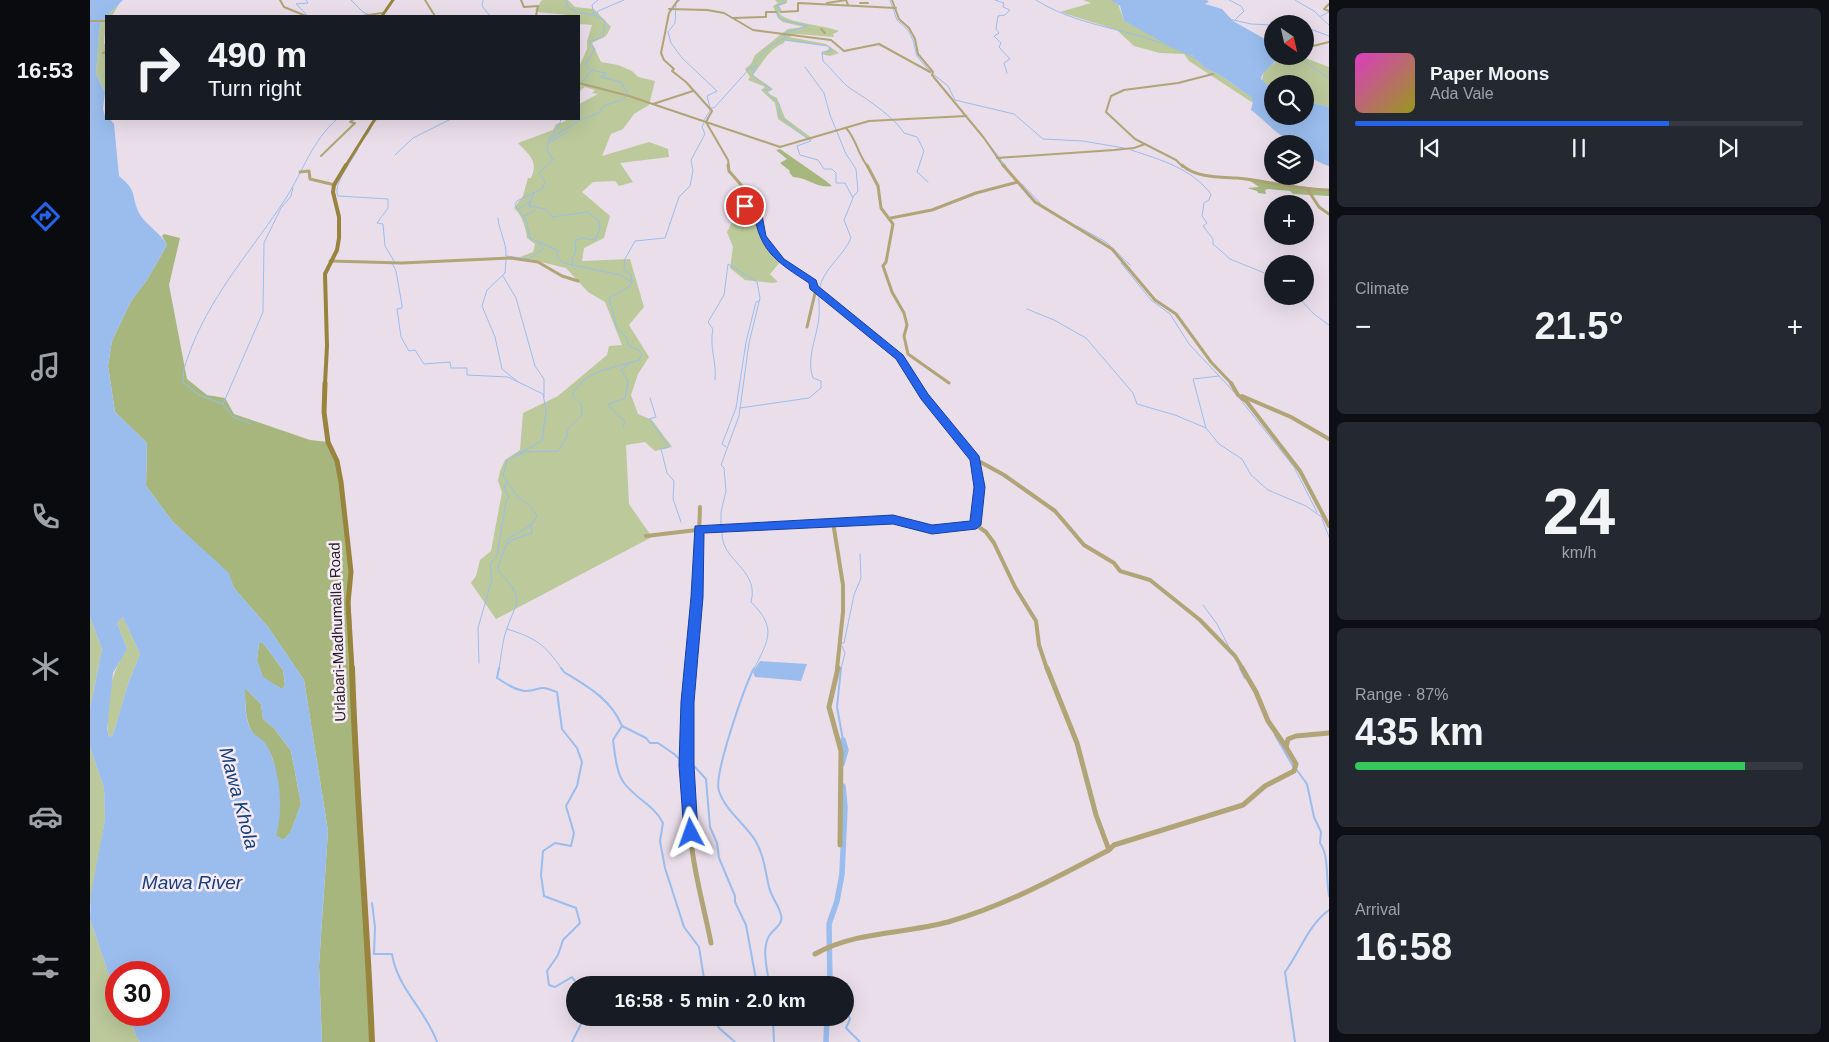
<!DOCTYPE html>
<meta charset="utf-8">
<style>
:root{--surface:#171b24;--page:#242831;--text:#f1f3f6;--muted:#9ea1a6;--line:#363941;--accent:#2563eb}
body{margin:0;font-family:Helvetica,sans-serif;background:var(--page);color:var(--text);height:100vh;display:flex;flex-direction:column;font-size:19px;white-space:nowrap}
*{box-sizing:border-box;margin:0}
p{font-size:16px;color:var(--muted)}
.icon{flex:none;width:28px;height:28px;fill:none;stroke:currentColor;stroke-width:2;stroke-linecap:round;stroke-linejoin:round}
.map{position:relative;flex:1;overflow:hidden}
.panel{display:flex;flex-direction:column;gap:8px;padding:8px;background:#0d0f14;width:500px}
.panel>*{flex:none}
.hud{position:absolute;left:15px;top:15px;width:475px;height:105px;border-radius:0px;box-shadow:0 5px 20px #0002;background:#171b24;color:var(--text);overflow:hidden}
.needle{width:32px;rotate:146deg}
.fabs{position:absolute;left:1174px;top:15px;display:grid;gap:10px}
.fabs a{display:grid;place-items:center;width:50px;height:50px;border-radius:50%;background:var(--surface);box-shadow:0 5px 20px #0002;font-size:25px}
.speed{position:absolute;left:15px;top:961px;display:flex;gap:10px;font-size:25px;font-weight:700;text-align:center}
.speed>*{display:grid;place-content:center;width:65px;height:65px;border-radius:50%;background:var(--surface);box-shadow:0 5px 20px #0002;line-height:1}
.speed .limit{border:8px solid #d22;background:#fff;color:#111}
.pin{position:absolute;display:grid;place-items:center;width:42px;height:42px;color:#fff;margin:-21px;border:2px solid #fff;border-radius:50%;box-shadow:0 1px 5px #0007}
.me{position:absolute;width:55px;margin:-28px;rotate:356deg;stroke-linejoin:round;filter:drop-shadow(0 0 4px #0008)}
.turn{display:flex;align-items:center;gap:18px;height:105px;padding:0 20px;font-size:22px}
.turn .icon{width:65px;height:65px;stroke-width:2.5}
.turn b{display:block;font-size:35px;line-height:42px}
.big{font-size:38px;font-weight:700;line-height:1.1}
.panel .widget{flex:1;display:flex;flex-direction:column;justify-content:center;gap:8px;min-width:0;padding:0 18px;border-radius:8px;background:var(--page)}
.panel .dial{align-items:center;gap:0}
.dial b{font-size:65px;line-height:1}
.song{display:flex;align-items:center;gap:15px}
.cover{width:60px;height:60px;border-radius:8px;background:linear-gradient(135deg,hsl(310 70% 55%),hsl(60 70% 35%))}
.played{height:5px;border-radius:2px;background:linear-gradient(90deg,var(--accent) 70%,var(--line) 70%)}
.keys{display:flex;justify-content:space-around;direction:ltr}
.heat{display:flex;justify-content:space-between;align-items:center;font-size:28px;direction:ltr}
.charge{height:8px;border-radius:4px;background:linear-gradient(90deg,#34c759 87%,var(--line) 0)}
.trip{position:absolute;left:476px;top:976px;width:288px;height:50px;border-radius:25px;background:var(--surface);box-shadow:0 5px 20px #0002;font-weight:700;line-height:50px;text-align:center}
main{display:flex;flex:1;min-height:0}
.dock{display:flex;flex-direction:column;width:90px;justify-content:space-around;align-items:center;background:#090b0e;color:var(--muted)}
.dock .icon{width:35px;height:35px}
.dock .on{color:var(--accent)}
.dock b{font-size:22px;color:var(--text)}
.map>svg:first-child{display:block}
.green{fill:#bbc99b}
.forest{fill:#a6b67d}
.water{fill:#9abdee;fill-rule:evenodd}
.lines{fill:none;stroke-linecap:round;stroke-linejoin:round}
.stream-far1{stroke:#9abdee;stroke-width:1}
.stream{stroke:#9abdee;stroke-width:2}
.canal{stroke:#9abdee;stroke-width:5.5}
.street-far3{stroke:#b1a477;stroke-width:2}
.street-far2{stroke:#b1a477;stroke-width:3}
.street-far1{stroke:#b1a477;stroke-width:4}
.street{stroke:#b1a477;stroke-width:5}
.secondary-far3{stroke:#98843c;stroke-width:3}
.secondary-far2{stroke:#98843c;stroke-width:4}
.secondary-far1{stroke:#98843c;stroke-width:5}
.secondary{stroke:#98843c;stroke-width:6}
.route{fill:#2563eb;stroke:#184099}
.labels{text-anchor:middle;dominant-baseline:central;stroke-width:5;stroke-linejoin:round;paint-order:stroke}
.street-label{font-size:15px;fill:#241f24;stroke:#f8ebf8}
.near-water-label{font-size:19px;font-style:italic;fill:#15407a;stroke:#f8ebf8}
</style>
<main>
<nav class="dock">
<b>16:53</b>
<svg class="icon on" aria-label="directions" viewBox="0 0 24 24"><path d="M12 3l9 9-9 9-9-9zM9 14v-3h6M13 9l2 2-2 2"/></svg>
<svg class="icon" aria-label="music" viewBox="0 0 24 24"><path d="M9 18V5l10-2v13"/><circle cx="6" cy="18" r="3"/><circle cx="16" cy="16" r="3"/></svg>
<svg class="icon" aria-label="phone" viewBox="0 0 24 24"><path d="M5 4h4l2 5-3 2q2 4 5 5l2-3 5 2v4C11 20 4 13 5 4z"/></svg>
<svg class="icon" aria-label="climate" viewBox="0 0 24 24"><path d="M12 3v18M4 7l16 10M4 17L20 7"/></svg>
<svg class="icon" aria-label="car" viewBox="0 0 24 24"><path d="M5 17H2v-5l4-1 3-4h7l3 4 3 1v5h-3M9 17h6M6 11h13"/><circle cx="7" cy="17" r="2"/><circle cx="17" cy="17" r="2"/></svg>
<svg class="icon" aria-label="filters" viewBox="0 0 24 24"><path d="M4 7h16M4 17h16"/><circle cx="9" cy="7" r="2"/><circle cx="15" cy="17" r="2"/></svg>
</nav>
<div class="map">
<svg width="1239" height="1042" viewBox="0 0 1239 1042">
<rect width="100%" height="100%" fill="#eadeeb"/>
<g class="green">
<path d="M452 0H478L485 7 504 9 521 27 516 36 502 43 511 62 528 65 542 71 548 77 565 81 559 105 544 114 533 129 521 134 512 156 559 142 578 149 579 157 530 163 543 182 529 186 525 181 503 182 492 192 520 216 514 238 494 248 492 261 540 259 554 307 539 325 559 357 548 374 541 395 548 414 562 420 582 447 565 451 555 442 536 445 539 504 562 537 406 619 381 583 386 576 390 560 401 551 412 492 408 481 410 471 415 460 430 450 433 413 468 396 517 355 519 346 532 345 515 302 498 292 476 268 430 257 443 252 445 244 437 238C436 229 432 214 424 208L433 196 438 178H441C449 161 439 155 428 143L463 130 466 124 474 122 477 119H489V104L508 94 502 93 505 90 495 87 489 92V67L497 49V41L502 25 489 24V16L447 12 445 10Z"/>
<path d="M685 0H697V3L689 6 692 11 689 13C696 23 734 25 749 31L743 34 744 37 707 34 699 37 736 44 749 53 740 56 731 54 739 49 738 46 695 40 694 43C680 48 672 63 663 75L683 89 677 93 687 98 695 118 723 139 719 140 688 119 685 103 671 90 675 87 658 80 660 77 655 69 661 64 665 55 690 35 698 29 714 27 693 22 688 18 683 6 688 3Z"/>
<polygon points="993,0 1021,0 1028,4 1034,21 1102,55 1115,68 1130,75 1161,97 1163,103 1099,61 1094,54 1070,53 1044,46 1027,30 970,12 1001,3"/>
<polygon points="29,4 22,16 16,16 14,44 16,44 15,92 6,74 9,32 11,22"/>
<polygon points="1189,56 1210,56 1239,67 1239,107 1215,101 1215,84 1182,84 1182,89 1172,81 1174,70 1186,62"/>
<polygon points="641,208 654,213 660,210 669,217 672,236 691,261 680,274 688,282 683,283 655,280 640,268 643,247 637,232 642,222"/>
<polygon points="0,617 12,649 0,709"/>
<path d="M33 617 50 654 38 684 23 735 19 737C13 707 20 674 37 649L27 623Z"/>
<polygon points="0,747 14,788 15,820 0,907"/>
<polygon points="0,919 19,975 26,984 26,1015 40,1015 46,1036 50,1042 0,1042"/>
</g>
<g class="forest">
<path d="M690 149 736 181 742 186C727 189 717 177 703 177L699 172 700 171 690 163 697 159 686 150Z"/>
<polygon points="1157,179 1239,190 1239,196 1203,194 1200,191 1178,189 1175,190 1176,194 1168,193 1167,191 1157,188 1169,187"/>
<polygon points="74,234 90,238 79,285 97,379 117,395 135,398 144,414 220,440 238,442 247,461 258,552 282,1042 232,1042 229,966 238,831 214,680 178,627 144,588 138,573 83,522 56,486 57,443 25,412 18,366 22,341 41,301 57,280 77,245 72,236"/>
<polygon points="169,643 173,643 193,670 195,685 192,689 173,678 167,660"/>
<path d="M155 688 171 704 173 719 184 728 201 751 211 804 201 831 194 840 186 836C186 811 190 784 183 760 177 740 167 742 161 730 155 718 155 700 155 688Z"/>
</g>
<g class="water">
<path d="M0 0H33L11 22 9 32 6 74 15 92 13 109 16 119H20L24 124 29 176C47 191 41 193 48 211 54 224 70 232 77 245L57 280 41 301 22 341 18 366 25 412 57 443 56 486 83 522 139 573 144 588 178 627 214 680 238 831 229 966 232 1042H50L46 1036 40 1015H69V972H26V984L19 975 0 919 1 894 15 820 14 788 0 747V709L12 649 0 617ZM33 617 50 654 38 684 23 735 19 737 17 728 23 673 37 649 27 623ZM169 643H173L193 670 195 685 192 689 173 677 167 660ZM155 688 171 704 173 719 184 728 201 751 211 804 201 831 194 840 186 836C194 809 190 771 177 746 174 739 165 737 161 730 155 720 155 700 155 688Z"/>
<path d="M1021 0H1117L1119 2 1115 4 1132 9 1143 21 1182 43V56H1189C1184 66 1173 68 1171 79L1182 89V116H1215V101L1239 107V166C1229 163 1223 159 1215 151V144C1194 144 1177 122 1161 110L1163 102 1161 97 1130 75 1115 68 1102 55 1091 52 1034 21 1030 6Z"/>
<polygon points="670,661 717,664 711,681 665,677 663,672"/>
</g>
<g class="lines">
<g class="stream-far1">
<polyline points="216,0 218,3 206,4 218,16"/>
<polyline points="261,0 273,12 282,16"/>
<polyline points="393,0 392,6 400,16"/>
<polyline points="590,0 586,3 585,23 578,32 581,43 592,58 627,91 617,96 620,108 624,108 660,68"/>
<polyline points="800,0 807,20 818,30 823,40 827,56 841,73"/>
<polyline points="905,0 914,3 913,7 920,10 915,15 908,16 906,29 909,33 904,36 911,43 909,47 920,59 914,63 917,73"/>
<path d="M946 0C995 31 1054 28 1106 59"/>
<polyline points="1139,0 1151,6 1154,11 1145,20"/>
<polyline points="1205,0 1224,11 1239,25"/>
<polyline points="504,15 502,5 508,0"/>
<polyline points="506,16 508,11 534,0"/>
<polyline points="1231,16 1239,12"/>
<polyline points="1139,19 1161,24 1182,25"/>
<polyline points="1215,27 1239,36"/>
<path d="M694 40 738 46 742 51 732 52 733 61C741 68 753 84 761 89 777 99 804 117 814 133L827 137 834 151 827 172 838 182"/>
<path d="M1206 56C1218 63 1226 71 1239 78"/>
<polyline points="715,67 734,93 740,115 756,154 766,169 768,191 763,197"/>
<polyline points="843,74 858,86 865,100 924,114 953,139 993,141 1034,148"/>
<polyline points="492,82 501,71"/>
<polyline points="864,101 909,157"/>
<polyline points="614,120 620,111"/>
<polyline points="283,124 287,119"/>
<polyline points="277,135 281,128"/>
<polyline points="460,137 468,129 471,119"/>
<polyline points="459,142 477,132"/>
<path d="M268 149C262 161 242 185 248 196L298 199V208L287 223 293 224 295 246 304 261"/>
<path d="M1041 150C1071 160 1101 168 1121 194L1119 200 1114 203 1112 216 1117 223 1113 226 1123 239V244L1140 259 1182 276"/>
<polyline points="305,155 323,138 361,119"/>
<polyline points="910,159 916,166"/>
<polyline points="932,184 950,203"/>
<polyline points="444,193 439,206 455,209 462,217 497,212 509,221 510,229 505,240 491,238 485,241 486,252 482,258 483,265"/>
<polyline points="429,209 440,202"/>
<polyline points="434,216 445,210"/>
<path d="M408 218C409 232 417 242 416 256"/>
<polyline points="987,226 1016,242 1040,265"/>
<polyline points="416,256 439,259 453,249 449,243"/>
<polyline points="416,260 415,273 397,290 392,306 405,337 412,369 427,381"/>
<polyline points="302,263 306,271 312,305 312,308 307,309 311,337 319,351 325,350 334,364 360,362 361,368 377,368 377,375 418,377 453,394 456,411 452,441 426,455"/>
<polyline points="1031,263 1061,300 1080,314 1099,344 1144,392"/>
<polyline points="413,276 426,298 445,366 454,379 454,397"/>
<polyline points="542,281 541,275 534,270 535,259 545,241 575,238 589,197 600,186 603,170 601,160 615,134 612,127 614,123"/>
<polyline points="1207,296 1224,314 1239,325"/>
<polyline points="937,309 964,320 996,338 1043,393 1047,404 1085,415 1116,428 1129,444 1152,459 1161,475 1178,490 1216,506 1233,518"/>
<path d="M625 380C627 361 619 348 623 329L618 322 634 295 638 264 667 282 670 298 659 343 649 416 631 465 634 468 636 491 631 512V525"/>
<polyline points="560,398 566,417 559,419 579,447 571,449 577,473 584,481 583,499 591,522"/>
<polyline points="1150,399 1204,467 1227,512"/>
<path d="M133 404 109 395 93 382C92 370 98 357 102 346 125 289 163 249 196 198 213 171 222 141 247 119"/>
<path d="M650 408 719 398 731 388V381L723 378C716 357 727 338 729 317 730 306 727 294 731 283 737 266 754 255 761 238L754 220 763 198 755 183H746V173L742 169H734L728 160 710 155 707 146 721 141 690 117 689 104 675 90 681 89 662 75 665 70 660 68 667 66 665 62 679 47 696 37 692 34 717 26 690 19 687 13 690 8 686 6 695 3 692 0"/>
<polyline points="161,424 143,417 133,404 173,312 174,243 191,208 201,196 203,188"/>
<polyline points="533,428 535,421 519,407 519,404 535,398 538,381 531,370 540,363"/>
<polyline points="1116,428 1103,379 1129,376"/>
<polyline points="636,447 632,444 646,408 656,342 666,302 669,301"/>
<polyline points="1232,519 1239,537"/>
<path d="M632 529C632 533 632 538 633 541 638 562 669 573 661 602 687 628 679 639 664 669"/>
<polyline points="418,544 422,540 442,533 441,525"/>
<polyline points="1113,605 1127,624 1140,649"/>
<path d="M417 629C446 638 454 644 472 669"/>
<polyline points="751,643 754,643 764,595 771,578 770,554"/>
<polyline points="389,663 388,628 402,579 400,564 407,556 416,501 419,497 414,488 416,483"/>
<polyline points="1148,665 1150,669"/>
<path d="M409 669C411 658 412 645 415 634 426 600 437 600 408 571V567L418 539 442 524 447 516 441 507 426 495 413 475 417 460 435 452 468 451 477 436V430L491 416 492 405 482 395C495 370 524 368 549 360L552 355 549 350 539 346 537 338 527 328 519 298 539 287 542 282 530 275 474 263 468 258 467 250 440 238 436 220 425 205 427 201 453 188 455 182 449 173 463 160 457 150 459 139 489 121 509 113 513 106 532 100 538 94 531 82 511 77 516 73 501 70 495 64 505 49 499 42 513 37 515 21C504 12 490 16 476 6L478 3 475 0"/>
<polyline points="751,669 755,653 752,646"/>
</g>
<g class="stream">
<path d="M409 668 407 678C415 683 426 691 436 691 454 690 446 684 467 692L472 729 487 748 492 762 487 786 476 806 484 833 481 846 465 843 453 851 451 875 454 896 486 908 490 923 473 940 468 955 457 971 459 985 465 987 482 977 488 985"/>
<path d="M471 668 474 672C497 686 521 699 532 726L523 740C525 754 526 772 534 783 546 799 564 805 573 823L570 841 575 868 594 927 609 947 615 985"/>
<path d="M664 668C655 686 623 775 629 791 635 810 654 823 665 840 674 855 675 870 679 887 681 897 689 905 691 915 694 924 683 929 679 936 671 950 678 970 679 985"/>
<polyline points="751,668 747,707 753,740"/>
<polyline points="1150,668 1155,678"/>
<polyline points="532,726 556,738 560,743 568,743 584,754"/>
<polyline points="1185,735 1203,766"/>
<polyline points="584,754 595,764"/>
<polyline points="598,765 604,766 616,779 620,827 627,843 629,858 645,896 645,902 656,925 667,985"/>
<path d="M1206 769 1217 784 1224 817 1231 832 1230 843C1239 855 1236 880 1239 896"/>
<path d="M282 903 285 927 284 954H302C307 988 336 1010 347 1042"/>
<polyline points="755,1008 760,1019 756,1028 770,1042"/>
<polyline points="626,1018 625,1021 629,1028 645,1042"/>
<polyline points="678,1018 682,1021"/>
<polyline points="683,1018 684,1042"/>
<polyline points="482,1042 494,1018"/>
<path d="M1205 1042 1195 972C1210 952 1218 925 1239 910"/>
</g>
<g class="canal">
<polyline points="752,764 756,750 753,740"/>
<polyline points="740,985 739,924 747,901 752,874 755,807 753,786"/>
<polyline points="736,1042 737,1018"/>
</g>
<g class="street-far3">
<polyline points="190,0 194,7 216,16"/>
<polyline points="335,0 345,16"/>
<polyline points="431,0 434,7 448,6 446,16"/>
<polyline points="588,0 579,13 571,53 574,60 584,69 582,71 596,82 622,111 616,122 638,160 639,167"/>
<polyline points="802,0 809,19 819,28 825,39 828,54 843,72 842,75 894,138 914,167"/>
<polyline points="737,3 756,0 758,5"/>
<polyline points="770,3 778,3"/>
<polyline points="1239,4 1234,9 1239,11"/>
<polyline points="579,9 617,10 634,13 663,30 741,40 754,51 789,44 840,72"/>
<polyline points="691,12 708,11 708,3 806,8"/>
<polyline points="272,16 292,13"/>
<polyline points="643,18 676,17 676,12 686,12"/>
<polyline points="0,21 16,21"/>
<polyline points="731,29 735,33"/>
<polyline points="1215,48 1239,42"/>
<polyline points="13,53 16,52"/>
<polyline points="489,83 539,96 690,147 779,121 876,116"/>
<polyline points="563,104 603,91"/>
<path d="M756 128C766 138 768 155 778 167"/>
<polyline points="231,156 265,123 260,122 264,119"/>
<polyline points="907,158 1024,150 1044,148 1055,144"/>
<polyline points="1093,167 1086,160 1045,139 1016,112 1021,96 1034,90 1088,83 1123,74"/>
</g>
<g class="street-far2">
<path d="M638 165 639 171 652 186 649 200 669 217C671 250 698 265 723 282V287L810 357 826 384"/>
<polyline points="777,165 788,186 791,208 803,224 796,262 793,266 802,292 814,313 817,325 814,336 818,354 859,383"/>
<polyline points="913,165 945,202 1022,249 1065,300 1086,314 1121,362 1142,384"/>
<path d="M1092 165C1106 178 1129 177 1147 178 1178 181 1208 190 1239 190"/>
<polyline points="210,172 219,171 220,179 245,185"/>
<polyline points="1218,190 1229,207 1239,214"/>
<polyline points="801,218 842,210 886,193 928,182"/>
<polyline points="240,261 312,263 421,258 448,262 472,276 488,281"/>
<polyline points="717,327 726,289"/>
</g>
<g class="street-far1">
<polyline points="826,383 834,397 885,459 889,487 886,525 896,532 904,543 925,587 946,621 949,645 957,669"/>
<polyline points="1141,383 1148,395 1157,402 1210,471 1239,526"/>
<polyline points="1152,396 1201,417 1239,439"/>
<polyline points="885,459 914,475 965,511 994,545 1024,563 1030,571 1060,580 1110,620 1145,656 1153,669"/>
<polyline points="743,522 803,520 842,529 886,525"/>
<polyline points="556,536 632,527 743,522 753,585 753,612 747,669"/>
<polyline points="600,669 607,597 610,507"/>
</g>
<g class="street">
<path d="M600 668C595 728 594 789 602 849 606 880 615 912 621 943"/>
<polyline points="748,668 739,707 751,751 750,845"/>
<polyline points="957,668 987,743 1006,815 1019,850"/>
<polyline points="1152,668 1166,692 1178,721 1196,747"/>
<path d="M725 954C766 931 814 934 858 922 915 906 967 877 1019 850L1024 845 1153 805 1175 786 1204 771 1206 764 1196 747 1198 739 1206 736 1239 733"/>
</g>
<g class="secondary-far3">
<polyline points="292,16 303,0"/>
<polyline points="255,167 285,119"/>
</g>
<polyline class="secondary-far2" points="235,384 237,346 235,274 247,250 249,238 249,217 243,192 244,185 256,165"/>
<polyline class="secondary-far1" points="235,383 234,412 238,442 247,461 251,482 261,572 258,603 262,669"/>
<path class="secondary" d="M262 668C266 793 277 917 282 1042"/>
</g>
<path class="route" d="M653 205H658L672 215 676 236 694 259 726 280 728 286 813 355 838 394 889 456 895 487 891 525 886 529 842 534 803 524 614 533 613 597 604 702V765L608 833 606 838 601 840 596 838 594 833 589 765 591 702 601 597 605 526 803 515 842 525 880 521 884 487 880 460 831 399 806 359 720 289 719 283C690 264 671 253 665 218L653 208Z"/>
<g class="labels">
<g class="street-label">
<text transform="translate(247 632) rotate(-92)">Urlabari-Madhumalla Road</text>
</g>
<g class="near-water-label">
<text transform="translate(149 798) rotate(75)">Mawa Khola</text>
<text x="102" y="882">Mawa River</text>
</g>
</g>
</svg>
<div class="fabs">
<a><svg class="needle" viewBox="-14 -14 28 28"><path d="M0-13l5 13h-10z" fill="#e53935"/><path d="M0 13l5-13h-10z" fill="#9ea1a6"/></svg></a>
<a><svg class="icon" aria-label="search" viewBox="0 0 24 24"><circle cx="10" cy="10" r="6"/><path d="M15 15l6 6"/></svg></a>
<a><svg class="icon" aria-label="layers" viewBox="0 0 24 24"><path d="M12 4l9 5-9 5-9-5zM3 14l9 5 9-5"/></svg></a>
<a>+</a>
<a>−</a>
</div>
<div class="speed"><div class="limit">30</div></div>
<div class="pin" style="left:655px;top:206px;background:#d93025"><svg class="icon" aria-label="arrive" viewBox="0 0 24 24"><path d="M6 21V4h12l-3 4 3 4H6"/></svg></div>
<svg class="me" style="left:601px;top:833px" viewBox="-20 -20 40 40"><path d="M0-17L14 15 0 8-14 15z" fill="#2563eb" stroke="#fff" stroke-width="4"/></svg>
<div class="trip">16:58 · 5 min · 2.0 km</div>
<div class="hud">
<div class="turn"><svg class="icon" aria-label="right" viewBox="0 0 24 24"><path d="M7 20v-9h11M14 6l5 5-5 5"/></svg><div><b>490 m</b>Turn right</div></div>
</div>
</div>
<section class="panel">
<div class="widget">
<div class="song"><i class="cover"></i><div><b>Paper Moons</b><p>Ada Vale</p></div></div>
<div class="played"></div>
<div class="keys"><svg class="icon" aria-label="previous" viewBox="0 0 24 24"><path d="M18 5L8 12l10 7zM5 5v14"/></svg><svg class="icon" aria-label="pause" viewBox="0 0 24 24"><path d="M8 5v14M16 5v14"/></svg><svg class="icon" aria-label="next" viewBox="0 0 24 24"><path d="M6 5l10 7-10 7zM19 5v14"/></svg></div>
</div>
<div class="widget"><p>Climate</p>
<div class="heat"><a>−</a><b class="big">21.5°</b><a>+</a></div>
</div>
<div class="widget dial"><b>24</b><p>km/h</p></div>
<div class="widget"><p>Range · 87%</p><b class="big">435 km</b><div class="charge"></div></div>
<div class="widget"><p>Arrival</p><b class="big">16:58</b></div>
</section>
</main>
